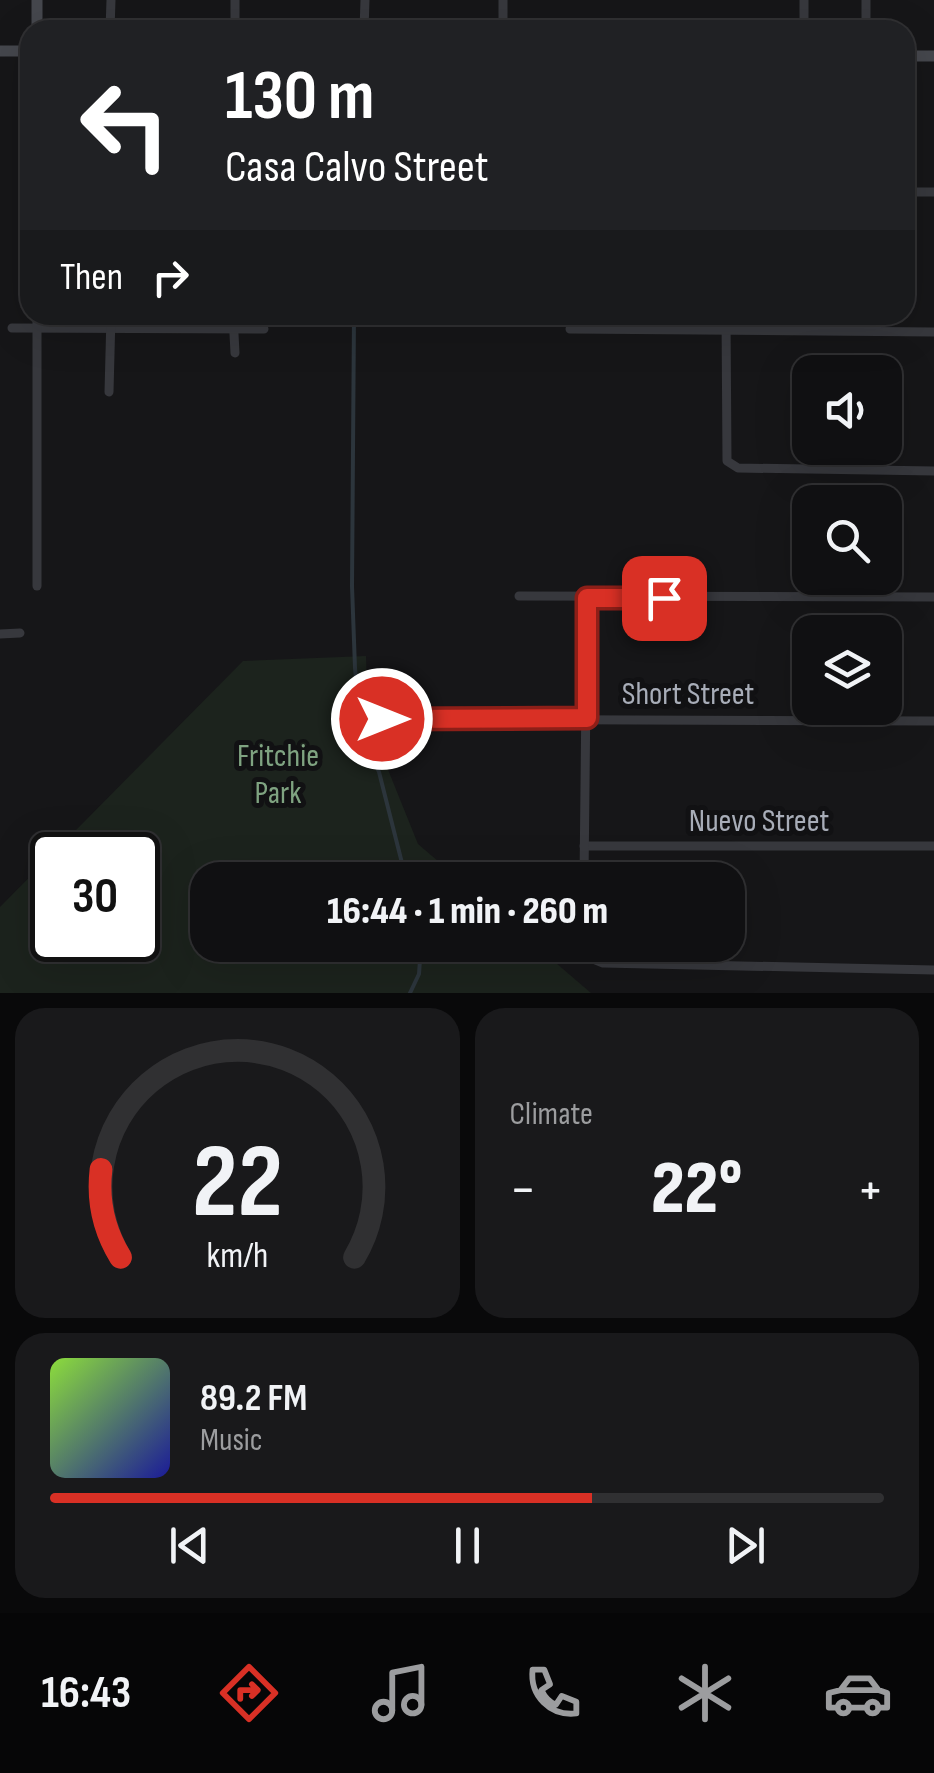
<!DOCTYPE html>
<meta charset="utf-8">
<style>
:root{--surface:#101012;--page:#19191b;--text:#f1f3f6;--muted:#9c9d9f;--line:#303032;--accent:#d93025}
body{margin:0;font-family:"Sofia Sans Condensed",sans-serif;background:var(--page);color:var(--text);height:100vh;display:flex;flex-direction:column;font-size:38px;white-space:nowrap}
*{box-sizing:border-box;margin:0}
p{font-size:32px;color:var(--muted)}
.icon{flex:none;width:55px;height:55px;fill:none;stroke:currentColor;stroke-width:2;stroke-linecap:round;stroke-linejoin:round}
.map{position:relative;height:993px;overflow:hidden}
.drawer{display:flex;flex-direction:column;gap:15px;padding:15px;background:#09090a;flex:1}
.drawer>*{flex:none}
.banner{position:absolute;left:20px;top:20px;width:895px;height:305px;border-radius:30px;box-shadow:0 10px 40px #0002,0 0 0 2px var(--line);background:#202124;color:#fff;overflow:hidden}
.tools{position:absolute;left:792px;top:355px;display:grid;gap:20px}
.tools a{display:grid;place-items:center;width:110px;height:110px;border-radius:20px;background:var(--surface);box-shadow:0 10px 40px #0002,0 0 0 2px var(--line);font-size:50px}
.speed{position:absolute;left:30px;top:832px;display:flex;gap:20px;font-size:50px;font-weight:700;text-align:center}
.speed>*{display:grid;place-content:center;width:130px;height:130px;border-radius:50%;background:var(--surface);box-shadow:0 10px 40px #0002,0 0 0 2px var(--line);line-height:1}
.speed .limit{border:5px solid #111;border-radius:15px;background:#fff;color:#111}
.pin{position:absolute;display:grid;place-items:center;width:85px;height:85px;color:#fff;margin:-42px;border-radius:20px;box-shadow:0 5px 15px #0006}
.me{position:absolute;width:110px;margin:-55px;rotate:90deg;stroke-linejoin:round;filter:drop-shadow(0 0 8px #0008)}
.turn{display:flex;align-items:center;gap:35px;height:210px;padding:0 40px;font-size:45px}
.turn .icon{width:130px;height:130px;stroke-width:2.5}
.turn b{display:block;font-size:70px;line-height:85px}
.then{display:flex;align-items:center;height:95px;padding:0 40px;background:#0003;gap:20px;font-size:38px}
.big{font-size:75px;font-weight:800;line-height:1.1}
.drawer .widget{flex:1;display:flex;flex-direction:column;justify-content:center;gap:15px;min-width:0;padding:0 35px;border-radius:30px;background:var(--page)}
.drawer .dial{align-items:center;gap:0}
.dial svg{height:260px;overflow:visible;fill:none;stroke:var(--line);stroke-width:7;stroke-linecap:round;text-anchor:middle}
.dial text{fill:var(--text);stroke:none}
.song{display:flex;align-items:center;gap:30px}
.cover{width:120px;height:120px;border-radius:15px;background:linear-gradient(135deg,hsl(90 70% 55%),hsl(240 70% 35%))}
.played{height:10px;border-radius:5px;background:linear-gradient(90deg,var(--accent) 65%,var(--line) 65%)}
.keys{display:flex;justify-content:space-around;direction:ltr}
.heat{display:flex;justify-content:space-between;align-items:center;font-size:55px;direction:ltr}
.drawer .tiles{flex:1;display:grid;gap:15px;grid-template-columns:1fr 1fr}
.widget:last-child{grid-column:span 2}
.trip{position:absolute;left:190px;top:862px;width:555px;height:100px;border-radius:30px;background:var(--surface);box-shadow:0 10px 40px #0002,0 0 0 2px var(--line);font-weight:800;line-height:100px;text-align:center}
.tab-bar{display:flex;height:160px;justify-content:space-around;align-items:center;background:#060607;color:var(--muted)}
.tab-bar .icon{width:70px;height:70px}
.tab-bar .active{color:var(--accent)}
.tab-bar b{font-size:45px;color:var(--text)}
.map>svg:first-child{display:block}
.green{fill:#1c231d;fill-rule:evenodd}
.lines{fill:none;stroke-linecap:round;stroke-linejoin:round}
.stream{stroke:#2c353c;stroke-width:4}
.street{stroke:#37383d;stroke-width:9}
.secondary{stroke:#45474d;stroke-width:11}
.route-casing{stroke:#8d1f18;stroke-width:25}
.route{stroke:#d93025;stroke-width:18}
.labels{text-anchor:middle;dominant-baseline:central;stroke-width:10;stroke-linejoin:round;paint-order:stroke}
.street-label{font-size:32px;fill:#a8adb8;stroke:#111113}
.park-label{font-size:32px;fill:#7fa381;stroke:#111113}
</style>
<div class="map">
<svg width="934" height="993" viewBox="0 0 934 993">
<rect width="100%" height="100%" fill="#161618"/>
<path class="green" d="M366 656 368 720 418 844 460 880H208V945H535L591 993H0V907L243 661ZM52 855H138V940H52Z"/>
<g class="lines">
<g class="stream">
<polyline points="354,315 352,586 355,668 361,731 379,772 403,867 409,880"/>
<polyline points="410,993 419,974 421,945"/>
</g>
<g class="street">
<polyline points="110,30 111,0"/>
<polyline points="235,30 235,0"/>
<polyline points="364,30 365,0"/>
<polyline points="503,30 503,0"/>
<polyline points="804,30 804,0"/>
<polyline points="866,30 866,0"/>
<polyline points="905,192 934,192"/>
<polyline points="233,315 235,353"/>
<polyline points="726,315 727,461 738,468 934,471"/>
<polyline points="12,328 264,329"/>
<polyline points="570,329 934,332"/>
<polyline points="109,392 111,315"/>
<polyline points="37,586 37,315"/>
<polyline points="519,596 934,597"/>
<polyline points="0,634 20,633"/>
<polyline points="382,719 934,721"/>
<polyline points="584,846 934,846"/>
<polyline points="584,880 587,598"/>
<polyline points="584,945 586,956 603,963 934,970"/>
</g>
<g class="secondary">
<polyline points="37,30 37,0"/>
<polyline points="0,51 30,51"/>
<polyline points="905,56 934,56"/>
</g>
</g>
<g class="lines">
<g class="route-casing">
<polyline id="route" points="382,719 587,718 587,598 664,598"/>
</g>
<use href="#route" class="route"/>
</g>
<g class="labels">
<g class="street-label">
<text x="688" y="694">Short Street</text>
<text x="759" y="821">Nuevo Street</text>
</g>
<g class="park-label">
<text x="278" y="756">Fritchie<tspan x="278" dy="37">Park</tspan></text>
</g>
</g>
</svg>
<div class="tools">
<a><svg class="icon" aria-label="sound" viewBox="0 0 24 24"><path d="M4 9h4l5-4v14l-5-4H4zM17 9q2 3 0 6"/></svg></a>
<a><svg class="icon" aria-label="search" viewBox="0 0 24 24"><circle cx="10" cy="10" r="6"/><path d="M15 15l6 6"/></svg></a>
<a><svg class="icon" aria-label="layers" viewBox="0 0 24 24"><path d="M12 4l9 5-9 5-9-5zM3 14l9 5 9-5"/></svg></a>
</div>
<div class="speed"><div class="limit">30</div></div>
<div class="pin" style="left:664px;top:598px;background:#d93025"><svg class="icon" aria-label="arrive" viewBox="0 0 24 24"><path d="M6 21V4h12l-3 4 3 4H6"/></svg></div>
<svg class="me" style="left:382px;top:719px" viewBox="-20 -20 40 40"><circle r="17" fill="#d93025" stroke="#fff" stroke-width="3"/><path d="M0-11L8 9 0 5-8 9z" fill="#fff"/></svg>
<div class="trip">16:44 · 1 min · 260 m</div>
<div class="banner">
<div class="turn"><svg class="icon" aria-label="left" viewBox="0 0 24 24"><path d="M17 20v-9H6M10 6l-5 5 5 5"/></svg><div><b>130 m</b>Casa Calvo Street</div></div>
<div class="then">Then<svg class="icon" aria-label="right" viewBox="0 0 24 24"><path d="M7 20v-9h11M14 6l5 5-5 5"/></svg></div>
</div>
</div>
<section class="drawer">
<div class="tiles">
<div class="widget dial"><svg viewBox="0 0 100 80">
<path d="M14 69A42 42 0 1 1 86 69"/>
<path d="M14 69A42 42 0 0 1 8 42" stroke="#d93025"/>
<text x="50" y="56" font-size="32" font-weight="700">22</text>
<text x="50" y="72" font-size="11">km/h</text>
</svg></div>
<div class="widget"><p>Climate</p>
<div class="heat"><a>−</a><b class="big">22°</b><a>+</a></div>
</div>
<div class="widget">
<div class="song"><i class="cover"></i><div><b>89.2 FM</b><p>Music</p></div></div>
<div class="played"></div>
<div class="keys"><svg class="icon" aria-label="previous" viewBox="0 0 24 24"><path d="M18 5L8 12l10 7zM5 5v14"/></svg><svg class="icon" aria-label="pause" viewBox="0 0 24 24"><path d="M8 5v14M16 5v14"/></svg><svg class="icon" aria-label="next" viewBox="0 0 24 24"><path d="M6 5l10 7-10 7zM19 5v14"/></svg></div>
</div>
</div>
</section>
<nav class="tab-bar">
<b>16:43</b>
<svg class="icon active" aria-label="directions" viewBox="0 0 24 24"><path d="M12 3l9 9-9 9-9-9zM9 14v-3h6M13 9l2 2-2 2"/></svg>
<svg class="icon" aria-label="music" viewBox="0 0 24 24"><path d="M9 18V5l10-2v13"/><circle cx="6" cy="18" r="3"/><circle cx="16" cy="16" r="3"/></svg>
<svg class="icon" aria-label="phone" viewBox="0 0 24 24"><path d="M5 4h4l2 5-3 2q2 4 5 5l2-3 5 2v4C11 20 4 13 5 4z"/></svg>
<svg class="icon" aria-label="climate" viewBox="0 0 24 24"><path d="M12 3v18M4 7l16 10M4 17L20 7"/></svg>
<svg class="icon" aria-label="car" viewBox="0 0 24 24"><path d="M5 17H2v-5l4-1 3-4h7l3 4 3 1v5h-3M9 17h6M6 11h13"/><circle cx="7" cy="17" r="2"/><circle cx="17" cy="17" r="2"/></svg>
</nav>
